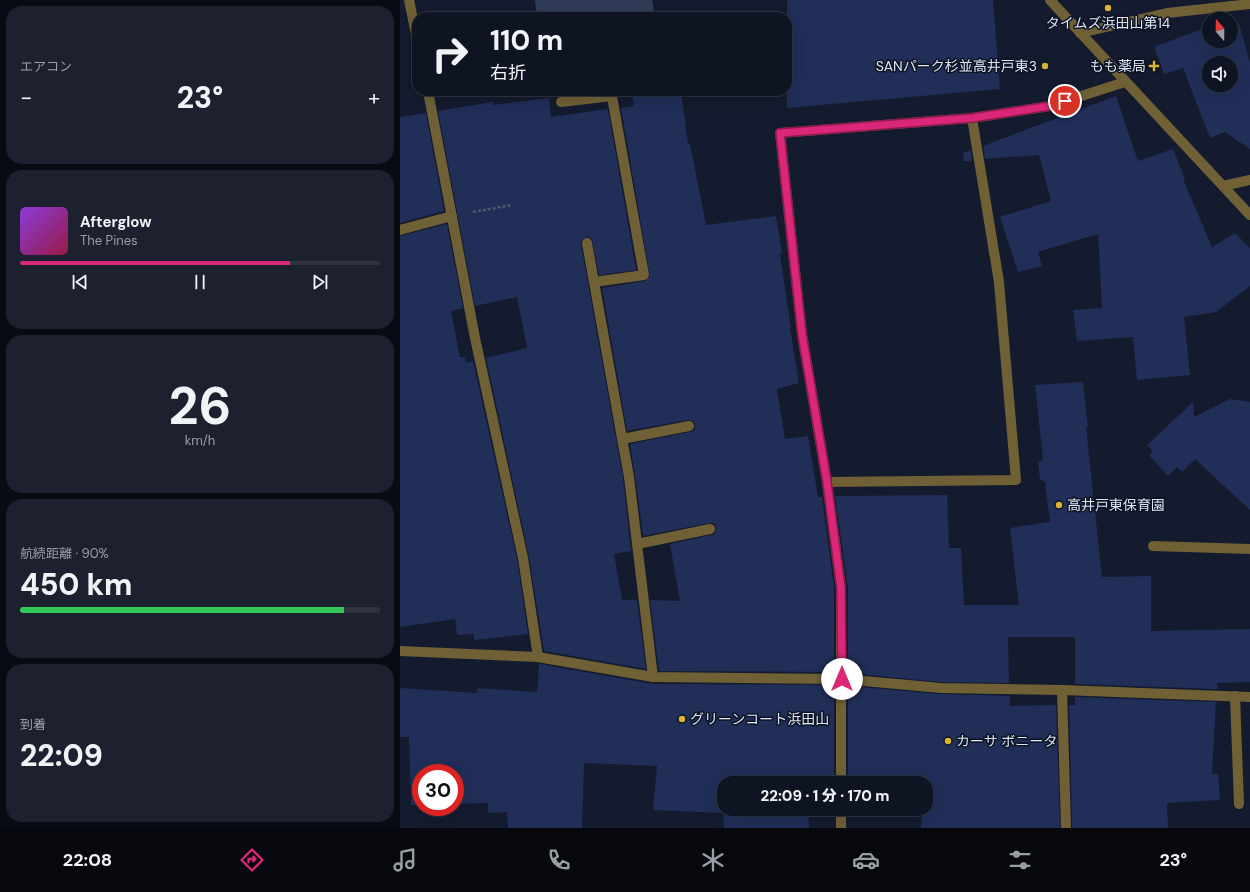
<!DOCTYPE html>
<html lang="ja">
<meta charset="utf-8">
<style>
:root{--surface:#0f1422;--page:#1d212f;--text:#f1f3f6;--muted:#9b9ea5;--line:#2f3340;--accent:#db2777}
body{margin:0;font-family:"DM Sans","Noto Sans JP",sans-serif;background:var(--page);color:var(--text);height:100vh;display:flex;flex-direction:column;font-size:15px;white-space:nowrap}
*{box-sizing:border-box;margin:0}
p{font-size:13px;color:var(--muted)}
.icon{flex:none;width:22px;height:22px;fill:none;stroke:currentColor;stroke-width:2;stroke-linecap:round;stroke-linejoin:round}
.map{position:relative;flex:1;overflow:hidden}
.sheet{display:flex;flex-direction:column;gap:6px;padding:6px;background:#080b13;width:400px}
.sheet>*{flex:none}
.top-card{position:absolute;left:12px;top:12px;width:380px;height:84px;border-radius:16px;box-shadow:0 4px 16px #0002,0 0 0 1px var(--line);background:#0f1422;color:var(--text);overflow:hidden}
.needle{width:26px;rotate:340deg}
.buttons{position:absolute;left:802px;top:12px;display:grid;gap:8px}
.buttons a{display:grid;place-items:center;width:36px;height:36px;border-radius:50%;background:var(--surface);box-shadow:0 4px 16px #0002,0 0 0 1px var(--line);font-size:20px}
.speed{position:absolute;left:12px;top:764px;display:flex;gap:8px;font-size:20px;font-weight:700;text-align:center}
.speed>*{display:grid;place-content:center;width:52px;height:52px;border-radius:50%;background:var(--surface);box-shadow:0 4px 16px #0002,0 0 0 1px var(--line);line-height:1}
.speed .limit{border:6px solid #d22;background:#fff;color:#111}
.pin{position:absolute;display:grid;place-items:center;width:34px;height:34px;color:#fff;margin:-17px;border:2px solid #fff;border-radius:50%;box-shadow:0 1px 4px #0007}
.me{position:absolute;width:44px;margin:-22px;rotate:0deg;stroke-linejoin:round;filter:drop-shadow(0 0 3px #0008)}
.turn{display:flex;align-items:center;gap:14px;height:84px;padding:0 12px;font-size:18px}
.turn .icon{width:52px;height:52px;stroke-width:2.5}
.turn b{display:block;font-size:28px;line-height:34px}
.big{font-size:30px;font-weight:800;line-height:1.1}
.sheet .card{flex:1;display:flex;flex-direction:column;justify-content:center;gap:6px;min-width:0;padding:0 14px;border-radius:16px;background:var(--page)}
.sheet .dial{align-items:center;gap:0}
.dial b{font-size:52px;line-height:1}
.song{display:flex;align-items:center;gap:12px}
.cover{width:48px;height:48px;border-radius:6px;background:linear-gradient(135deg,hsl(270 70% 55%),hsl(340 70% 35%))}
.played{height:4px;border-radius:2px;background:linear-gradient(90deg,var(--accent) 75%,var(--line) 75%)}
.keys{display:flex;justify-content:space-around;direction:ltr}
.heat{display:flex;justify-content:space-between;align-items:center;font-size:22px;direction:ltr}
.charge{height:6px;border-radius:3px;background:linear-gradient(90deg,#34c759 90%,var(--line) 0)}
.trip{position:absolute;left:317px;top:776px;width:216px;height:40px;border-radius:16px;background:var(--surface);box-shadow:0 4px 16px #0002,0 0 0 1px var(--line);font-weight:800;line-height:40px;text-align:center}
.tabs{display:flex;height:64px;justify-content:space-around;align-items:center;background:#06080e;color:var(--muted)}
.tabs .icon{width:28px;height:28px}
.tabs .current{color:var(--accent)}
.tabs b{font-size:18px;color:var(--text)}
main{display:flex;flex:1;min-height:0}
.map>svg:first-child{display:block}
.green{fill:#313c59}
.building{fill:#202e58;fill-rule:evenodd}
.lines{fill:none;stroke-linecap:round;stroke-linejoin:round}
.path{stroke:#525869;stroke-width:2.5;stroke-dasharray:3 2;stroke-linecap:butt}
.minor{stroke:#6f6036;stroke-width:10}
.route-casing{stroke:#8e194d;stroke-width:10}
.route{stroke:#db2777;stroke-width:7}
.poi-dot{fill:#dbb233;stroke:#0b1224;stroke-width:1.5}
.labels{text-anchor:middle;dominant-baseline:central;stroke-width:3;stroke-linejoin:round;paint-order:stroke}
.poi-label{font-size:14px;fill:#dfe4f1;stroke:#0b1224;text-anchor:start}
</style>
<main>
<section class="sheet">
<div class="card"><p>エアコン</p>
<div class="heat"><a>−</a><b class="big">23°</b><a>+</a></div>
</div>
<div class="card">
<div class="song"><i class="cover"></i><div><b>Afterglow</b><p>The Pines</p></div></div>
<div class="played"></div>
<div class="keys"><svg class="icon" aria-label="previous" viewBox="0 0 24 24"><path d="M18 5L8 12l10 7zM5 5v14"/></svg><svg class="icon" aria-label="pause" viewBox="0 0 24 24"><path d="M8 5v14M16 5v14"/></svg><svg class="icon" aria-label="next" viewBox="0 0 24 24"><path d="M6 5l10 7-10 7zM19 5v14"/></svg></div>
</div>
<div class="card dial"><b>26</b><p>km/h</p></div>
<div class="card"><p>航続距離 · 90%</p><b class="big">450 km</b><div class="charge"></div></div>
<div class="card"><p>到着</p><b class="big">22:09</b></div>
</section>
<div class="map">
<svg width="850" height="828" viewBox="0 0 850 828">
<rect width="100%" height="100%" fill="#141b2e"/>
<polygon class="green" points="135,0 252,0 255,17 137,17"/>
<g class="building">
<polygon points="387,0 593,0 600,89 387,108"/>
<path d="M839 23 850 63V149L825 132 810 138 783 68 764 74 754 47 802 29 803 33 809 31V41H831V25ZM809 63H831V85H809Z"/>
<polygon points="232,91 281,91 288,144 290,144 306,225 376,216 382,253 380,254 391,328 390,328 399,383 377,389 385,439 408,436 418,497 422,497 434,588 434,672 259,671 250,600 280,601 270,544 311,535 315,534 316,528 315,524 309,523 243,536 235,476 230,444 290,432 294,431 295,425 294,421 288,420 227,431 202,288 245,281 250,277 221,108 234,106"/>
<polygon points="716,96 738,161 773,149 785,179 783,179 812,247 835,233 850,248 850,286 816,312 784,317 790,375 737,380 733,337 677,341 673,310 702,308 698,234 638,252 642,266 618,272 600,217 651,201 639,155 585,159 583,146"/>
<polygon points="149,98 151,117 208,109 236,270 199,275 192,239 186,237 181,240 181,244 223,478 231,551 214,554 222,600 237,600 246,669 144,651 129,557 86,358 127,348 117,297 75,306 38,111 93,102 93,105"/>
<polygon points="26,113 44,211 0,223 0,117"/>
<polygon points="571,150 572,161 564,161 563,153"/>
<polygon points="47,224 63,308 51,311 60,357 65,357 66,363 73,361 117,559 128,634 74,640 74,634 57,635 55,619 0,627 0,236"/>
<polygon points="683,382 688,427 686,427 702,577 751,576 751,631 850,629 850,682 817,683 817,689 675,684 675,637 608,637 609,683 541,682 448,673 448,588 435,496 547,495 549,548 561,548 564,605 619,605 610,528 650,522 645,482 640,479 638,462 643,460 635,385"/>
<polygon points="830,399 850,402 850,510 795,459 782,472 777,467 768,476 749,455 753,451 747,445 793,402 794,417"/>
<polygon points="139,664 253,684 434,685 434,783 324,783 324,809 408,809 409,828 324,828 323,813 253,810 257,766 184,763 182,828 108,828 107,812 88,813 88,803 55,804 55,773 21,773 21,805 11,805 9,737 0,737 0,688 77,693 77,688 137,692"/>
<polygon points="448,686 540,694 610,696 610,706 656,705 660,828 521,828 522,815 458,813 458,809 526,809 526,783 448,783"/>
<polygon points="675,697 816,702 812,774 818,774 820,800 767,803 768,828 672,828 669,705 675,705"/>
</g>
<g class="lines">
<polyline class="path" points="73,212 112,205"/>
<g class="minor">
<polyline points="9,0 17,39"/>
<polyline points="650,0 850,215"/>
<polyline points="680,33 767,13 850,4"/>
<polyline points="28,91 75,338 123,558 138,657"/>
<polyline points="161,102 212,96"/>
<polyline points="823,186 850,180"/>
<polyline points="0,230 52,216"/>
<polyline points="187,243 229,477 253,677"/>
<polyline points="194,282 244,275 211,91"/>
<polyline points="222,439 289,426"/>
<polyline points="427,482 616,480 599,282 572,118"/>
<polyline points="237,544 310,529"/>
<polyline points="753,546 850,549"/>
<polyline points="0,651 138,657 253,677 442,679 541,688 662,690 850,697"/>
<polyline points="662,690 666,828"/>
<polyline points="835,696 839,804"/>
<polyline points="441,783 441,588 427,482 402,334 380,133 572,118 650,106 725,82"/>
<polyline points="441,828 441,809"/>
</g>
</g>
<g class="lines">
<g class="route-casing">
<polyline id="route" points="442,679 441,588 427,482 402,334 380,133 572,118 650,106 665,101"/>
</g>
<use href="#route" class="route"/>
</g>
<g class="poi-dot">
<circle cx="708" cy="8" r="4"/>
<circle cx="645" cy="66" r="4"/>
<path d="M752 60h4v4h4v4h-4v4h-4v-4h-4v-4h4z"/>
<circle cx="659" cy="505" r="4"/>
<circle cx="282" cy="719" r="4"/>
<circle cx="548" cy="741" r="4"/>
</g>
<g class="labels">
<g class="poi-label">
<text x="708" y="23" text-anchor="middle">タイムズ浜田山第14</text>
<text x="637" y="66" text-anchor="end">SANパーク杉並高井戸東3</text>
<text x="746" y="66" text-anchor="end">もも薬局</text>
<text x="667" y="505">高井戸東保育園</text>
<text x="290" y="719">グリーンコート浜田山</text>
<text x="556" y="741">カーサ ボニータ</text>
</g>
</g>
</svg>
<div class="buttons">
<a><svg class="needle" viewBox="-14 -14 28 28"><path d="M0-13l5 13h-10z" fill="#e53935"/><path d="M0 13l5-13h-10z" fill="#9b9ea5"/></svg></a>
<a><svg class="icon" aria-label="sound" viewBox="0 0 24 24"><path d="M4 9h4l5-4v14l-5-4H4zM17 9q2 3 0 6"/></svg></a>
</div>
<div class="speed"><div class="limit">30</div></div>
<div class="pin" style="left:665px;top:101px;background:#d93025"><svg class="icon" aria-label="arrive" viewBox="0 0 24 24"><path d="M6 21V4h12l-3 4 3 4H6"/></svg></div>
<svg class="me" style="left:442px;top:679px" viewBox="-20 -20 40 40"><circle r="19" fill="#fff"/><path d="M0-13L10 11 0 6-10 11z" fill="#db2777"/></svg>
<div class="trip">22:09 · 1 分 · 170 m</div>
<div class="top-card">
<div class="turn"><svg class="icon" aria-label="right" viewBox="0 0 24 24"><path d="M7 20v-9h11M14 6l5 5-5 5"/></svg><div><b>110 m</b>右折</div></div>
</div>
</div>
</main>
<nav class="tabs">
<b>22:08</b>
<svg class="icon current" aria-label="directions" viewBox="0 0 24 24"><path d="M12 3l9 9-9 9-9-9zM9 14v-3h6M13 9l2 2-2 2"/></svg>
<svg class="icon" aria-label="music" viewBox="0 0 24 24"><path d="M9 18V5l10-2v13"/><circle cx="6" cy="18" r="3"/><circle cx="16" cy="16" r="3"/></svg>
<svg class="icon" aria-label="phone" viewBox="0 0 24 24"><path d="M5 4h4l2 5-3 2q2 4 5 5l2-3 5 2v4C11 20 4 13 5 4z"/></svg>
<svg class="icon" aria-label="climate" viewBox="0 0 24 24"><path d="M12 3v18M4 7l16 10M4 17L20 7"/></svg>
<svg class="icon" aria-label="car" viewBox="0 0 24 24"><path d="M5 17H2v-5l4-1 3-4h7l3 4 3 1v5h-3M9 17h6M6 11h13"/><circle cx="7" cy="17" r="2"/><circle cx="17" cy="17" r="2"/></svg>
<svg class="icon" aria-label="filters" viewBox="0 0 24 24"><path d="M4 7h16M4 17h16"/><circle cx="9" cy="7" r="2"/><circle cx="15" cy="17" r="2"/></svg>
<b>23°</b>
</nav>
